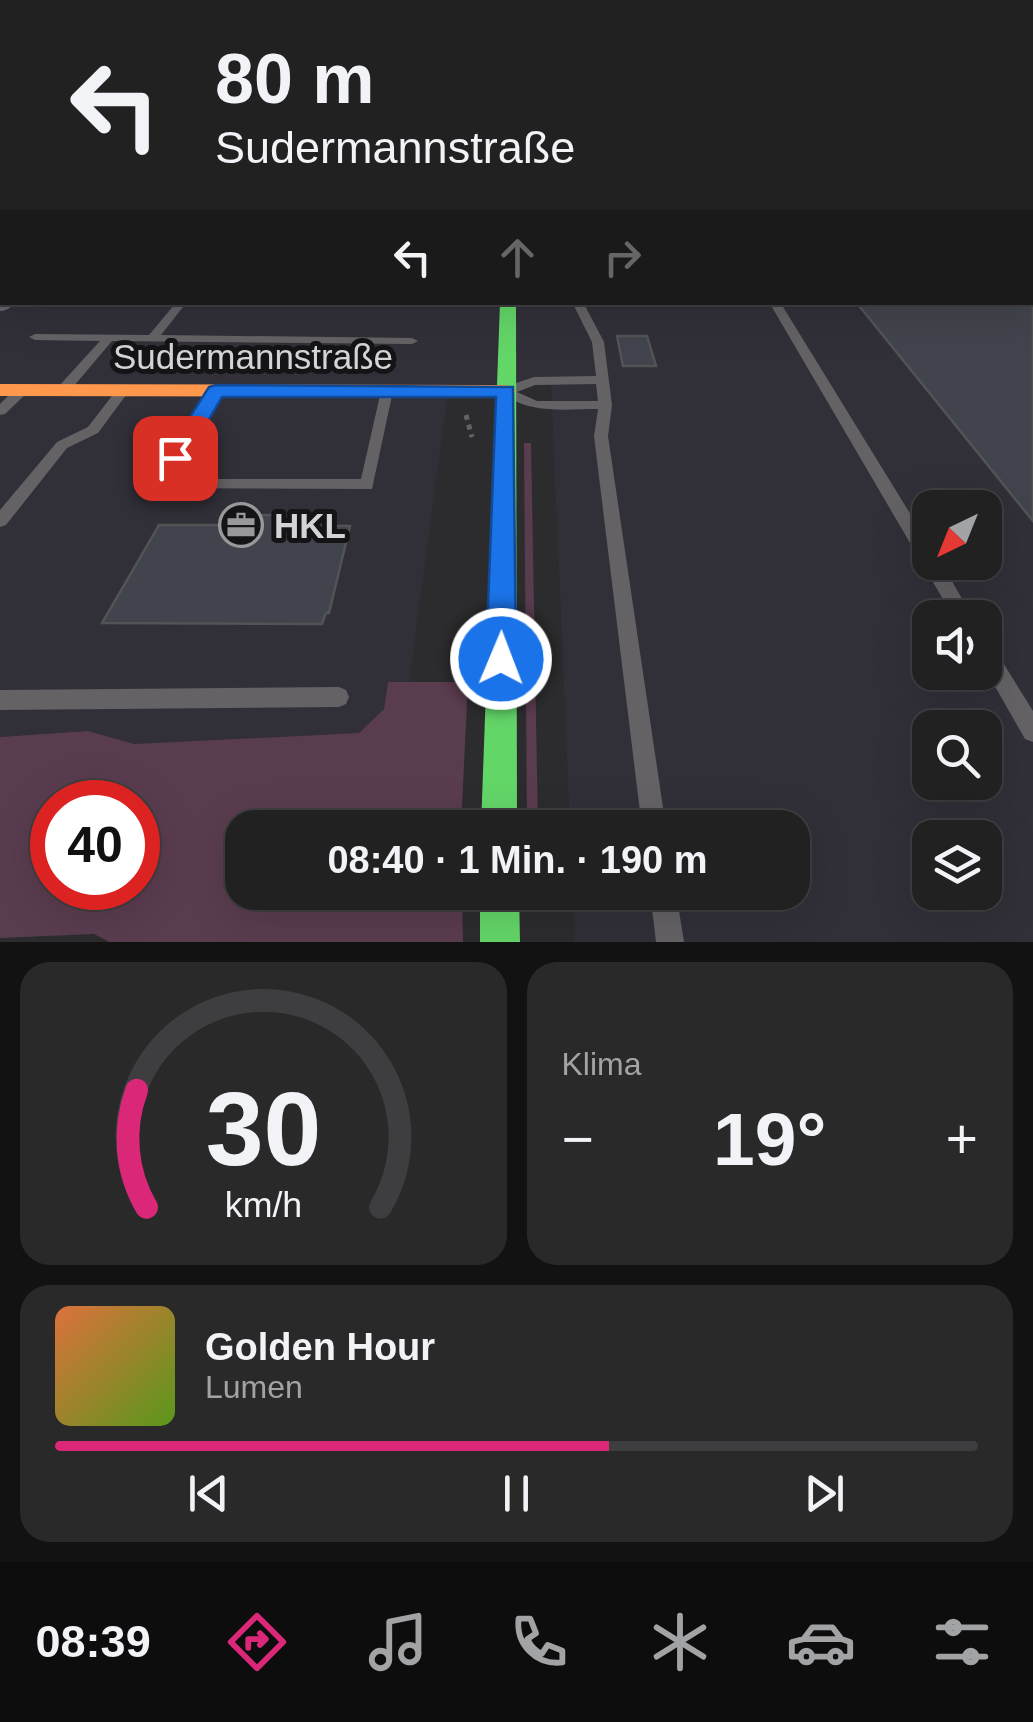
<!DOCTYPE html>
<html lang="de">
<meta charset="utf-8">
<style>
:root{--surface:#212122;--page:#29292a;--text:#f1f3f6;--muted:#a2a3a5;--line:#3e3e40;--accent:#db2777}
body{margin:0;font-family:Helvetica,sans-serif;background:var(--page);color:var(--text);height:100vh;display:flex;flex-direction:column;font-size:38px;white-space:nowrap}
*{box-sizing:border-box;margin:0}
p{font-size:32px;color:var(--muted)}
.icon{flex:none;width:55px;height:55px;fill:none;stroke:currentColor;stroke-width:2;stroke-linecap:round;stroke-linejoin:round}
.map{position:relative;height:942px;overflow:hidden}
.side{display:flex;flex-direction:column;gap:20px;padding:20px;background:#121213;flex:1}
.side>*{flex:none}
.guide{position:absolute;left:0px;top:0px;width:1035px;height:305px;box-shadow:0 10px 40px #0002,0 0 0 2px var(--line);background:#212122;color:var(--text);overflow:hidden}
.needle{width:65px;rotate:223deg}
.buttons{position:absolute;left:912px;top:490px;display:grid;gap:20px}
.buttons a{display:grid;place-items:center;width:90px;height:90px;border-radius:20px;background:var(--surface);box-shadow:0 10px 40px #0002,0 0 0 2px var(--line);font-size:50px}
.speed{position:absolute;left:30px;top:780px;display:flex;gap:20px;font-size:50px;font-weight:700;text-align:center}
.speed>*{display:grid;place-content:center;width:130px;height:130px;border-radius:50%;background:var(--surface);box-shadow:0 10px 40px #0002,0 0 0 2px var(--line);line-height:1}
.speed .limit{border:15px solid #d22;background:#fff;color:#111}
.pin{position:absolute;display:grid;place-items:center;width:85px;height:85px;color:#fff;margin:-42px;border-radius:20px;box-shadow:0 5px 15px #0006}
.me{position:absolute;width:110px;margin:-55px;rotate:1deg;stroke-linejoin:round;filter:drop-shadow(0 0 8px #0008)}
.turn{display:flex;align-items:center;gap:35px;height:210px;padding:0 50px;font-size:45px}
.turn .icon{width:130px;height:130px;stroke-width:2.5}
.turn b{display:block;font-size:70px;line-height:85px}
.lanes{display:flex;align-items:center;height:95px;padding:0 50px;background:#0003;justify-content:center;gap:50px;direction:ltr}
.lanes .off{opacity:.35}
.big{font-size:75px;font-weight:600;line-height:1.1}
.side .card{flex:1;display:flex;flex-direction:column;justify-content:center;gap:15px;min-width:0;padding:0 35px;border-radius:30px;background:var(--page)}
.side .dial{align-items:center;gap:0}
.dial svg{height:260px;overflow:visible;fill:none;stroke:var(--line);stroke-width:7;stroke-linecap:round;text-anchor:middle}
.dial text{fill:var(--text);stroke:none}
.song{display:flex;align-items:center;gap:30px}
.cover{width:120px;height:120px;border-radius:15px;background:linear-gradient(135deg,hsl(20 70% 55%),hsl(90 70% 35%))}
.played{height:10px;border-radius:5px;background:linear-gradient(90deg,var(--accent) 60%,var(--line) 60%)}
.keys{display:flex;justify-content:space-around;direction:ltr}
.heat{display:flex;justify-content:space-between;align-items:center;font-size:55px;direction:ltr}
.side .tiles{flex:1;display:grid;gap:20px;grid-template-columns:1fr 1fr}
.card:last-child{grid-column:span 2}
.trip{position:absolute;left:225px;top:810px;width:585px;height:100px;border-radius:30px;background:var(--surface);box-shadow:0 10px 40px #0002,0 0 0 2px var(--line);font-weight:600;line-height:100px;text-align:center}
.dock{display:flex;height:160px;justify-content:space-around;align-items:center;background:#0d0d0e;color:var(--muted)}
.dock .icon{width:70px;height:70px}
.dock .selected{color:var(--accent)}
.dock b{font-size:45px;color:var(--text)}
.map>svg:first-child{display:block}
.built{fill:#312f38;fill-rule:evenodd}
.green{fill:#5a3c4f;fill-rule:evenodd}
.building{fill:#42444d;stroke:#525355;stroke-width:2.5}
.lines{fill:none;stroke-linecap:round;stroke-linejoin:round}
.path-far1{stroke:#636264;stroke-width:5;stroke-dasharray:5 5;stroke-linecap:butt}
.path{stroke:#636264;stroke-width:8;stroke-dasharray:8 8;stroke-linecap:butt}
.lane{fill:#656266;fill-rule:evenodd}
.street{stroke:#656266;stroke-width:30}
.fast{fill:#63d668;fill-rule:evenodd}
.slow{fill:#ff974d;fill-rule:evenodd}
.route{fill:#1a73e8;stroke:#114b97;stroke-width:2.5}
.labels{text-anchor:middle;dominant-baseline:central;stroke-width:10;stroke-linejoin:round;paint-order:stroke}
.street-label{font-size:35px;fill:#d4d3d6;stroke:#141416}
.poi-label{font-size:35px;font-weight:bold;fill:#d4d3d6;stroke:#141416;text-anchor:start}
</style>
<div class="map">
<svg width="1033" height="942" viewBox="0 0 1033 942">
<rect width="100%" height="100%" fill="#2c2c2e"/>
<path class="built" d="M0 153 2 302H1032L1033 153V942H575L573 893 792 892V828L570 827 551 385 449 384 409 682H388L384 709 359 733 134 744 88 731 0 737ZM930 508H985V562H930ZM930 618H985V672H930ZM930 728H985V782H930ZM930 838H985V892H930Z"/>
<g class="green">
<polygon points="524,443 531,443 538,828 527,827"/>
<path d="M388 682H468L461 827 242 828V892L462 893 463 942H110L94 934 0 938V737L88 731 134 744 359 733 384 709ZM52 802H138V888H52Z"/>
</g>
<g class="building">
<polygon points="856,302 1033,302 1033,521"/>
<polygon points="617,336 647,336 656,366 623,366"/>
<polygon points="226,515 291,515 287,525 350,526 329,613 326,613 322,624 102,623 159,525 221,525"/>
</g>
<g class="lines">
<polyline class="path-far1" points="466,415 472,437"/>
<polyline class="path" points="546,814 630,817"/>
<g class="lane">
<rect x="0" y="241" width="2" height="6"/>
<polygon points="2,254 2,261 0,262 0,255"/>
<path d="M572 302H583L604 342 612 405 608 436 666 828H642L594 436 598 409C564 409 527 415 500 391L501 388 534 377 596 376 592 342ZM596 384 598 401H537L517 392 535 385Z"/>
<polygon points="769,302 780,302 930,546 930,562 941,562 973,618 954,618"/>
<polygon points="178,304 183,307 161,335 412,338 418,341 412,344 112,341 68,393 58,393 57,390 58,387 100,341 35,340 29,337 35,334 149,335 174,305"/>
<polygon points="22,386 27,387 28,390 27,393 5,414 0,415 0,404 17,387"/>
<polygon points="123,387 129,391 98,433 67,448 6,525 0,527 0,510 57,442 88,427 118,388"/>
<polygon points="216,387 222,391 170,479 361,479 381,391 387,387 393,391 372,489 154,488 151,484 154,480 210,391"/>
<polygon points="985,642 992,645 1033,711 1033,742 1025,739 985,669"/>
<polygon points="339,687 346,690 349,697 346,704 339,707 0,710 0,690"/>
<polygon points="650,892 676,892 684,942 656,942"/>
</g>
<polyline class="street" points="0,296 2,295"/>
<g class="fast">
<polygon points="500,302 516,302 517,828 481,828"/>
<polygon points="480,892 519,892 520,942 480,942"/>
</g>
<polygon class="slow" points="0,384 506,385 516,391 506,397 0,396"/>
</g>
<linearGradient id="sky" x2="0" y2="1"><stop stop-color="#181819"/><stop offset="0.54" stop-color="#454b57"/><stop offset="1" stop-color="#454b57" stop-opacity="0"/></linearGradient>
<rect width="1033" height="284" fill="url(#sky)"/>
<polygon class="route" points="216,385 513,387 516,659 511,669 501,673 490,669 486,659 496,397 222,397 183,464 167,464 164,458 167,453 209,387"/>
<defs>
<g id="office-ring" transform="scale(2.25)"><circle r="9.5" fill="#141416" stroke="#99999b" stroke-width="1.5"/><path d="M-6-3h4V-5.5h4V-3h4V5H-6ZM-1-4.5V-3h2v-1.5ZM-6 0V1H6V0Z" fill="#99999b"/></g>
</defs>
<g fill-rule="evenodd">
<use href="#office-ring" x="241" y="525"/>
</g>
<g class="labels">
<g class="street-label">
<text x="253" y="356">Sudermannstraße</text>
</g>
<g class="poi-label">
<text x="274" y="525">HKL</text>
</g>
</g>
</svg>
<div class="buttons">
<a><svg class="needle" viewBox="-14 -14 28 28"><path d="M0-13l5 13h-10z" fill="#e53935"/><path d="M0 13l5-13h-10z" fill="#a2a3a5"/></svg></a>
<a><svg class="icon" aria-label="sound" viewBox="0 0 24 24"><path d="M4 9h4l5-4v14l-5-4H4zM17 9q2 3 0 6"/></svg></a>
<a><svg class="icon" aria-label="search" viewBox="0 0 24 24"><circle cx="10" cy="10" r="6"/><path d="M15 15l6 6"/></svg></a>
<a><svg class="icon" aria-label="layers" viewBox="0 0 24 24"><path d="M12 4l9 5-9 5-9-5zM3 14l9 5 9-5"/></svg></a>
</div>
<div class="speed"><div class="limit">40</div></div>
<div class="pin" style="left:175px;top:458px;background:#d93025"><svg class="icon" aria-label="arrive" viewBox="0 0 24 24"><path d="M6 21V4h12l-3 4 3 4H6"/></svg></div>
<svg class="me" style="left:501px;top:659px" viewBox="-20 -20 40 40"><circle r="17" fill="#1a73e8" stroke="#fff" stroke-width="3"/><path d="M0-11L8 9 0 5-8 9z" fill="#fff"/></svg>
<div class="trip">08:40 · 1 Min. · 190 m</div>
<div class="guide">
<div class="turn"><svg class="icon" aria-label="left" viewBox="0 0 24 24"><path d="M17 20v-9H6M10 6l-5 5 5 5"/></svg><div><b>80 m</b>Sudermannstraße</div></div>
<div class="lanes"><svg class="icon" aria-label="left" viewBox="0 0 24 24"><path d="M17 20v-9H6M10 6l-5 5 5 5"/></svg><svg class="icon off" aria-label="ahead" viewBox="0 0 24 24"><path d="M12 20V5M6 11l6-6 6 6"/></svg><svg class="icon off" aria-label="right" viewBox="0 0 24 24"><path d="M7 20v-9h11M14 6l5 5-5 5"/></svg></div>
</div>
</div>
<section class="side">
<div class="tiles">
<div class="card dial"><svg viewBox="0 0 100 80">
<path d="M14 69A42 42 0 1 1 86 69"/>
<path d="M14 69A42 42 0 0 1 11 33" stroke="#db2777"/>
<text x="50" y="56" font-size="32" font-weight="700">30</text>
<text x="50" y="72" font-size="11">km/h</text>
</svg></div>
<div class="card"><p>Klima</p>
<div class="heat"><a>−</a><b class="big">19°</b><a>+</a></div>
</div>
<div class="card">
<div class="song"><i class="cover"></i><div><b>Golden Hour</b><p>Lumen</p></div></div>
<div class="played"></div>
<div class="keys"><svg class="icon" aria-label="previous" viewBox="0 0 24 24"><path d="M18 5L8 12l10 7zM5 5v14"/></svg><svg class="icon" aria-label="pause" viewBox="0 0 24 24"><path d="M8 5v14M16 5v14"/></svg><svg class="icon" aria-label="next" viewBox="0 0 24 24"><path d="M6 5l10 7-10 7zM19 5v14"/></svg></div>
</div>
</div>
</section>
<nav class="dock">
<b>08:39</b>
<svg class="icon selected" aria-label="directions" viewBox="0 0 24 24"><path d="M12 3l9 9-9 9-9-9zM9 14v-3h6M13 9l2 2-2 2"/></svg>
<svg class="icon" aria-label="music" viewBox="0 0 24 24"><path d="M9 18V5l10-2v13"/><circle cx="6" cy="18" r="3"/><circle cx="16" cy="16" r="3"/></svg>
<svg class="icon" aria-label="phone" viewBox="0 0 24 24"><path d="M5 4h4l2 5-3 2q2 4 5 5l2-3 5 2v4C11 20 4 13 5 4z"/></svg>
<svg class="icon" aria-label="climate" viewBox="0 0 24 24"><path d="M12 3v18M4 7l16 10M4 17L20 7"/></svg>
<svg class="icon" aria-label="car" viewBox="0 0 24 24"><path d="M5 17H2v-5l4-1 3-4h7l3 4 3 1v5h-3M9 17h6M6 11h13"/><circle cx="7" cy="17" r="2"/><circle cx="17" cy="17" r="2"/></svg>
<svg class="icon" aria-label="filters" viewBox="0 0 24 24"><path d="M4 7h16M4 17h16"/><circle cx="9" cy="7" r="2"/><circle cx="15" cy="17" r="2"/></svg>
</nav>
